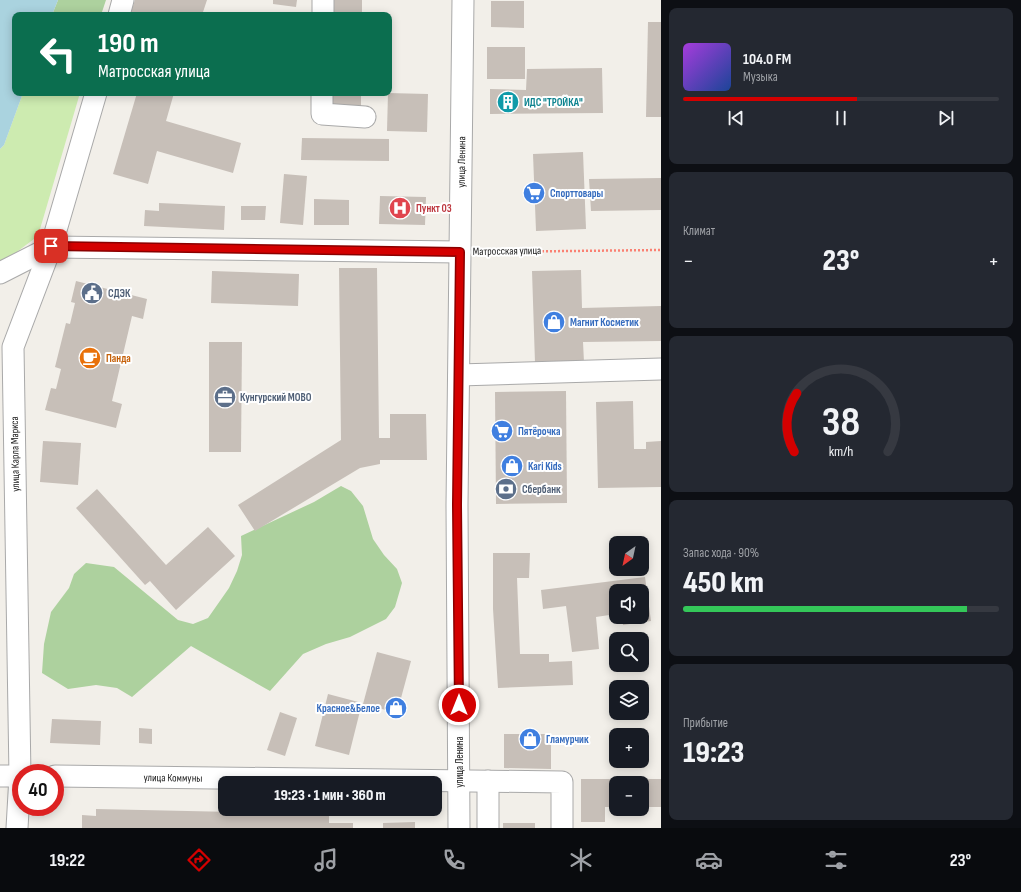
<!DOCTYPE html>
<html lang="ru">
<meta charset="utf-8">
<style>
:root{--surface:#171b24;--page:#242831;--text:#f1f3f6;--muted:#9ea1a6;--line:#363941;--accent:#d40000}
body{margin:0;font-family:"Sofia Sans Condensed",sans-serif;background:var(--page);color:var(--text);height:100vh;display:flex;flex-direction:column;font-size:15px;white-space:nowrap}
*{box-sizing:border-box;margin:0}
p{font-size:13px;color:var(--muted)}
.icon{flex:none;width:22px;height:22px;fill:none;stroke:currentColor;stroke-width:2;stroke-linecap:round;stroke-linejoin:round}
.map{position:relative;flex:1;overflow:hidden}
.side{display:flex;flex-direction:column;gap:8px;padding:8px;background:#0d0f14;width:360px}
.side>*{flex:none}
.guide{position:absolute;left:12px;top:12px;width:380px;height:84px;border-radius:8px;box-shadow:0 2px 10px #0003;background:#0b6e4f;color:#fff;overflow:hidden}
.needle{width:26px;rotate:213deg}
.controls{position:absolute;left:609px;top:536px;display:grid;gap:8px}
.controls a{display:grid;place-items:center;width:40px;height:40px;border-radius:8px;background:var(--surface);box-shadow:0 2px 10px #0003;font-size:20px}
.speed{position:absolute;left:12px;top:764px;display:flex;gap:8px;font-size:20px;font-weight:700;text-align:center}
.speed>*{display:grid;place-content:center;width:52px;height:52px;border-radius:50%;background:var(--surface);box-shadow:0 2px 10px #0003;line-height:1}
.speed .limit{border:6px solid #d22;background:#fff;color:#111}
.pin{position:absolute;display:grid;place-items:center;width:34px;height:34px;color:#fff;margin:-17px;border-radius:8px;box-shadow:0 2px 6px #0006}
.me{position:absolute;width:44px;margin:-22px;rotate:0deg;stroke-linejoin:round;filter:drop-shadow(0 0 3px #0008)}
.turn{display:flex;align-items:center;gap:14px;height:84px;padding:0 20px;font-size:18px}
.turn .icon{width:52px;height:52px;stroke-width:2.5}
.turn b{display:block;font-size:28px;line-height:34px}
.big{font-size:30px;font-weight:800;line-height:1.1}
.side .tile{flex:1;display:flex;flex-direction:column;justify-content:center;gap:6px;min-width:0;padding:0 14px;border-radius:8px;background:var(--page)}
.side .dial{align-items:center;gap:0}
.dial svg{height:104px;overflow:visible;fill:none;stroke:var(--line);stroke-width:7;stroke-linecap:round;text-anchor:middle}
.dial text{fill:var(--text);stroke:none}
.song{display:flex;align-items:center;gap:12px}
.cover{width:48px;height:48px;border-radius:6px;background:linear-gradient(135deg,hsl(280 70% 55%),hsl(220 70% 35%))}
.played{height:4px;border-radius:2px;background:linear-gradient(90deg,var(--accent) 55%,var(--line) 55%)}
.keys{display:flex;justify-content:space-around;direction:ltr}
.heat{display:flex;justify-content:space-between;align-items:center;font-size:22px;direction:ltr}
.charge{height:6px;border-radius:3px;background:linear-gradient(90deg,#34c759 90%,var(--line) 0)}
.trip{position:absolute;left:218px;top:776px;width:224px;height:40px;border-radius:8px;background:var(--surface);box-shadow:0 2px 10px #0003;font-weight:800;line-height:40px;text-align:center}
.menu{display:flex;height:64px;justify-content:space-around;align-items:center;background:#090b0e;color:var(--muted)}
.menu .icon{width:28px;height:28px}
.menu .selected{color:var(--accent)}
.menu b{font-size:18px;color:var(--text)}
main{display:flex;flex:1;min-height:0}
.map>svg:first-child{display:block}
.grass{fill:#cdebb0}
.forest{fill:#add19e}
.water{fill:#aad3df}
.building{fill:#c7bfb8}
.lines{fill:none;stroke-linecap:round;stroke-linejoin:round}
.minor-casing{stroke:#a9a9a9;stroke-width:23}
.path{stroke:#fa8072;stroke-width:2.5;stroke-dasharray:2 2;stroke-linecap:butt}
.minor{stroke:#fff;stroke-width:21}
.route-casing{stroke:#8a0000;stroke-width:10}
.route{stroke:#d40000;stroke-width:7}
.labels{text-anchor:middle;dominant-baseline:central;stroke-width:4;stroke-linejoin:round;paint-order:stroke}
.culture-label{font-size:11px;font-weight:bold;fill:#0d838f;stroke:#fff;text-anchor:start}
.street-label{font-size:11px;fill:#222;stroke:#fff}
.shop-label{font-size:11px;font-weight:bold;fill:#366cbe;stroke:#fff;text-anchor:start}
.health-label{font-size:11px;font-weight:bold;fill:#be3a42;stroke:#fff;text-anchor:start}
.service-label{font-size:11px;font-weight:bold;fill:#4e5e75;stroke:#fff;text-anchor:start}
.food-label{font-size:11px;font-weight:bold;fill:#c56008;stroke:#fff;text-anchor:start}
</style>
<main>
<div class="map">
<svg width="661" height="828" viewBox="0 0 661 828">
<rect width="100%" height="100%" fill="#f2efe9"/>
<polygon class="grass" points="23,93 80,93 38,236 10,257 0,262 0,149 4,145"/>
<g class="forest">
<polygon points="58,0 106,0 101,15 52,15"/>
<polygon points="341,486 351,491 363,506 373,539 384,555 397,569 402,583 395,607 386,619 350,637 326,644 303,654 270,691 191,646 132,697 117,688 96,685 68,689 42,673 44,644 51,612 69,588 74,574 86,563 114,567 178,620 193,624 208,618 229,588 237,571 242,555 241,536 314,502"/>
</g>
<polygon class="water" points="0,0 58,0 52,15 15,15 15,93 23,93 4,145 0,149"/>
<g class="building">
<polygon points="135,0 207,0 202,15 130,15"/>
<polygon points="273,0 297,0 296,7 273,4"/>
<rect x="331" y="0" width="31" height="15"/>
<polygon points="491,1 524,1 524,28 491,27"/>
<polygon points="648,22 661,22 661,117 646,117"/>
<rect x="487" y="47" width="38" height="32"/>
<polygon points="602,68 603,113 490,114 490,89 526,90 527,69"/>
<polygon points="137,93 174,93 166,121 241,143 233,173 157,151 148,184 113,174"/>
<polygon points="330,93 361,93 361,109 329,108"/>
<polygon points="388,93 428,94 427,132 387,131"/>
<polygon points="302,138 389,139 389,161 301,160"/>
<polygon points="583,152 586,229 536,231 533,154"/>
<polygon points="284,174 307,176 303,225 280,223"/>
<polygon points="661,178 661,210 591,211 589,179"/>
<polygon points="380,196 426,197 425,225 379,224"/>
<polygon points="314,199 349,200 349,225 314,225"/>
<polygon points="159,203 225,206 224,230 144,226 145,210 159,211"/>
<polygon points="241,206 266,206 265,220 241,220"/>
<polygon points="339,268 377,268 379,438 390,438 390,414 426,414 427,460 380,460 380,464 360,468 255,531 238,505 341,440"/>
<polygon points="581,270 582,308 661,306 661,341 583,342 584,362 535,363 532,271"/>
<polygon points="212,271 299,274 298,306 211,303"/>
<polygon points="76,281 147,299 143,319 132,316 112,401 122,404 116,428 45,410 51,388 56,389 61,369 55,367 66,323 70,324 75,303 71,302"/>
<polygon points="209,342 242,342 241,452 209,452"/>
<polygon points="566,391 567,503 496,504 495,392"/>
<polygon points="633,401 634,449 646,449 646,442 661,441 661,487 598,488 596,402"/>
<polygon points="43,441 81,443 78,485 40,482"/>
<polygon points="97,489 166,565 208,527 235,556 176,610 150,581 145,585 76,508"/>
<polygon points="493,553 530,553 529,578 517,578 520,654 549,654 549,662 572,661 573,685 498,688 493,609"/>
<polygon points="645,577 651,621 623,625 622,617 642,617 642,591 616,591 616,614 596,617 599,649 572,652 566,606 543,609 541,590"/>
<polygon points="377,652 411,661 397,713 363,704"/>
<polygon points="328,694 362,703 349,755 315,746"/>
<polygon points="280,712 297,718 285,756 267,750"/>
<polygon points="52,719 101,721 100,745 50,743"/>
<polygon points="139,728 152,729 152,744 139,743"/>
<polygon points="504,734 551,734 551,769 504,768"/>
<polygon points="581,779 661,779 661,807 642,807 642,783 616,783 616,807 605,807 605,822 581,822"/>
<polygon points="96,809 329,814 329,823 353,823 353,828 82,828 82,815 96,816"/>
<polygon points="415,822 415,828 383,828 383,823"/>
<rect x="503" y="823" width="32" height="5"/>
</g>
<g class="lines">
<g class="minor-casing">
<g id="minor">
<polyline points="119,15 123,0"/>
<polyline points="323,15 323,0"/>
<polyline points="322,93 322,114 365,117"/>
<polyline points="0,273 51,247 460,252"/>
<polyline points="459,375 661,369"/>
<polyline points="0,776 21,776"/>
<path id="s1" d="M55 776 562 782V828"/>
<polyline points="488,781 488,828"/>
<polyline points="17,828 20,776 13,347 51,247 96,93"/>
<path id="s2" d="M459 828 457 505 463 0"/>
</g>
</g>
<polyline class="path" points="478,252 661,250"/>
<use href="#minor" class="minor"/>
</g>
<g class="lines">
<g class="route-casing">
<polyline id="route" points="51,246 460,252 457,505 459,705"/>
</g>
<use href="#route" class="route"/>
</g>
<defs>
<g id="building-disc" transform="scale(1.15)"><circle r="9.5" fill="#0f9aa8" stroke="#fff"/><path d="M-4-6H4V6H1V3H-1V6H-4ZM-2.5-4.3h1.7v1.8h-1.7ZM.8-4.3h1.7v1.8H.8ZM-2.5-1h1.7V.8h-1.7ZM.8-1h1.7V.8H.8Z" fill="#fff"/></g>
<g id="supermarket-disc" transform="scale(1.15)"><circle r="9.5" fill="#3f7fe0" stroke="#fff"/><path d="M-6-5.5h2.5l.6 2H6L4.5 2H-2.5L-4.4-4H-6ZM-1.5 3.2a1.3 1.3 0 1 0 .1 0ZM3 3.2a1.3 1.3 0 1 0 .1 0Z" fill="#fff"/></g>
<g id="hospital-disc" transform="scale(1.15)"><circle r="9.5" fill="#e0444e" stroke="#fff"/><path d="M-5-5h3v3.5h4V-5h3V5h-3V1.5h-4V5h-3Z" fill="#fff"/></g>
<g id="civic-disc" transform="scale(1.15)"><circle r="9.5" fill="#5c6f8a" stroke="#fff"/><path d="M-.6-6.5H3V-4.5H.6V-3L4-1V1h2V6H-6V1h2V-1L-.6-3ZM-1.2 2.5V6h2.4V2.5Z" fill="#fff"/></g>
<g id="shop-disc" transform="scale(1.15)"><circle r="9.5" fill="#3f7fe0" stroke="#fff"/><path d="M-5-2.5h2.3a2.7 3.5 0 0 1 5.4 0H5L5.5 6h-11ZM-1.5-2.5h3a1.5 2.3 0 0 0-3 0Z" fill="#fff"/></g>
<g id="cafe-disc" transform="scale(1.15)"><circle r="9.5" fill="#e8710a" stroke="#fff"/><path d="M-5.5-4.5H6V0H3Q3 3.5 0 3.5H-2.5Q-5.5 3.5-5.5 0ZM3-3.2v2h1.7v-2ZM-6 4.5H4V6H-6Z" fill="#fff"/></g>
<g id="office-disc" transform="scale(1.15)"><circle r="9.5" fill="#5c6f8a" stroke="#fff"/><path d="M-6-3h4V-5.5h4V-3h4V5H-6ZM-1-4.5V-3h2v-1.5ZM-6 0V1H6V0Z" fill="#fff"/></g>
<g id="bank-disc" transform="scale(1.15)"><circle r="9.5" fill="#5c6f8a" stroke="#fff"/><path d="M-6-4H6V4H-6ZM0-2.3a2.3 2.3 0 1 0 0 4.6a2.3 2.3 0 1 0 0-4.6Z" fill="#fff"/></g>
</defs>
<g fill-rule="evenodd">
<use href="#building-disc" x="508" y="102"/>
<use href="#supermarket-disc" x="534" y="193"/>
<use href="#hospital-disc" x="400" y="208"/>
<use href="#civic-disc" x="92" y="293"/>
<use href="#shop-disc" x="554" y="322"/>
<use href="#cafe-disc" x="90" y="358"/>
<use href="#office-disc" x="225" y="397"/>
<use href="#supermarket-disc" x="502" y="431"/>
<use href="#shop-disc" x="512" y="466"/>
<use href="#bank-disc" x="506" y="489"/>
<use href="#shop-disc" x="396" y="708"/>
<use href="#shop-disc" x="530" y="739"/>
</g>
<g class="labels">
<g class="culture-label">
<text x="524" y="102">ИДС "ТРОЙКА"</text>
</g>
<g class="street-label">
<text stroke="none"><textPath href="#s2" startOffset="666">улица Ленина</textPath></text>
<text transform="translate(507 251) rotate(-1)">Матросская улица</text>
<text transform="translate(15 454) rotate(-91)">улица Карла Маркса</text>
<text transform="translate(459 762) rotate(-90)">улица Ленина</text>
<text stroke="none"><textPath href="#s1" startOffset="118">улица Коммуны</textPath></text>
</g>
<g class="shop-label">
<text x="550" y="193">Спорттовары</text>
<text x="570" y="322">Магнит Косметик</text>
<text x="518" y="431">Пятёрочка</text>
<text x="528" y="466">Kari Kids</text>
<text x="380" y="708" text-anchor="end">Красное&amp;Белое</text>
<text x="546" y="739">Гламурчик</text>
</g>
<g class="health-label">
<text x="416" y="208">Пункт 03</text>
</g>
<g class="service-label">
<text x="108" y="293">СДЭК</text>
<text x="240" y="397">Кунгурский МОВО</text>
<text x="522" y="489">Сбербанк</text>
</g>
<g class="food-label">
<text x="106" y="358">Панда</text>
</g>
</g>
</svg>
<div class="controls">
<a><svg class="needle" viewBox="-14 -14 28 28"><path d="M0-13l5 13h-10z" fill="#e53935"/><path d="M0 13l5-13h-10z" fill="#9ea1a6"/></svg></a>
<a><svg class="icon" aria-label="sound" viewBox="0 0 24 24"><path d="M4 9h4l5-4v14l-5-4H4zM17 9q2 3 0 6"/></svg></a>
<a><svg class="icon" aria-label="search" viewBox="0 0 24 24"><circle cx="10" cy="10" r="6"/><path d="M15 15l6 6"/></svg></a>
<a><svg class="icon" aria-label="layers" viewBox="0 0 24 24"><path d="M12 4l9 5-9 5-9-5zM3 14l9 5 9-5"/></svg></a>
<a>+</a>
<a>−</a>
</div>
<div class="speed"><div class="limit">40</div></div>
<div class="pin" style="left:51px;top:246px;background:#d93025"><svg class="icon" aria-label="arrive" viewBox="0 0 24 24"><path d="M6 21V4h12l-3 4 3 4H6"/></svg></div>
<svg class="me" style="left:459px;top:705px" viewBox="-20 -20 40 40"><circle r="17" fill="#d40000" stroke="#fff" stroke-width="3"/><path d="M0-11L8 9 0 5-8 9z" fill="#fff"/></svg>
<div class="trip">19:23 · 1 мин · 360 m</div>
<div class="guide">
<div class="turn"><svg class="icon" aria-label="left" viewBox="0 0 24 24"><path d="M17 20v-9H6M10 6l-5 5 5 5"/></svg><div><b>190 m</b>Матросская улица</div></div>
</div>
</div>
<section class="side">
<div class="tile">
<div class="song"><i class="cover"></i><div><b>104.0 FM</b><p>Музыка</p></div></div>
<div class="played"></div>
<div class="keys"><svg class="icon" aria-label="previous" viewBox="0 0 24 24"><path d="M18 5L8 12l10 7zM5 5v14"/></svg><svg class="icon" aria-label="pause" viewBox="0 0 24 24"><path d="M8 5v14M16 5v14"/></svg><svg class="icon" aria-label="next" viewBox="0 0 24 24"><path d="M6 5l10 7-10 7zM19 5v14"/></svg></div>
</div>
<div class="tile"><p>Климат</p>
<div class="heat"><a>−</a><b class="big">23°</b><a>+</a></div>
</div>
<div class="tile dial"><svg viewBox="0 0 100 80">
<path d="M14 69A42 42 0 1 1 86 69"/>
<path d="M14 69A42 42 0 0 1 16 24" stroke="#d40000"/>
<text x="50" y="56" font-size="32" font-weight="700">38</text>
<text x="50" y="72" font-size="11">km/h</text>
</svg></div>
<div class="tile"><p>Запас хода · 90%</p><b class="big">450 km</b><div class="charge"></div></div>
<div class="tile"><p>Прибытие</p><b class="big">19:23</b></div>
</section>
</main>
<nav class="menu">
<b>19:22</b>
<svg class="icon selected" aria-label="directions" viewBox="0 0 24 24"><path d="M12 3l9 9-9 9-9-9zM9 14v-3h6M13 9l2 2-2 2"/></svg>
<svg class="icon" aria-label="music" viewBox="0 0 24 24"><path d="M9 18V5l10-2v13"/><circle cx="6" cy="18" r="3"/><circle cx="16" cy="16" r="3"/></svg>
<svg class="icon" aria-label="phone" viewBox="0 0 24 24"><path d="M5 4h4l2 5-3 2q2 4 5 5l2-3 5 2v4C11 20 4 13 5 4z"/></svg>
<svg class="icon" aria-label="climate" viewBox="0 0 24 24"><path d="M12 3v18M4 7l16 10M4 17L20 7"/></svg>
<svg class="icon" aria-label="car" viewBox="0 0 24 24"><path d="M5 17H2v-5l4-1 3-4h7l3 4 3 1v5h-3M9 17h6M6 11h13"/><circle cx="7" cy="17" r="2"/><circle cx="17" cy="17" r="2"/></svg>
<svg class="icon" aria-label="filters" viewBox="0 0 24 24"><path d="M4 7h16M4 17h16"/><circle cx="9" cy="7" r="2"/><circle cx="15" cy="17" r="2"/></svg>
<b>23°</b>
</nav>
